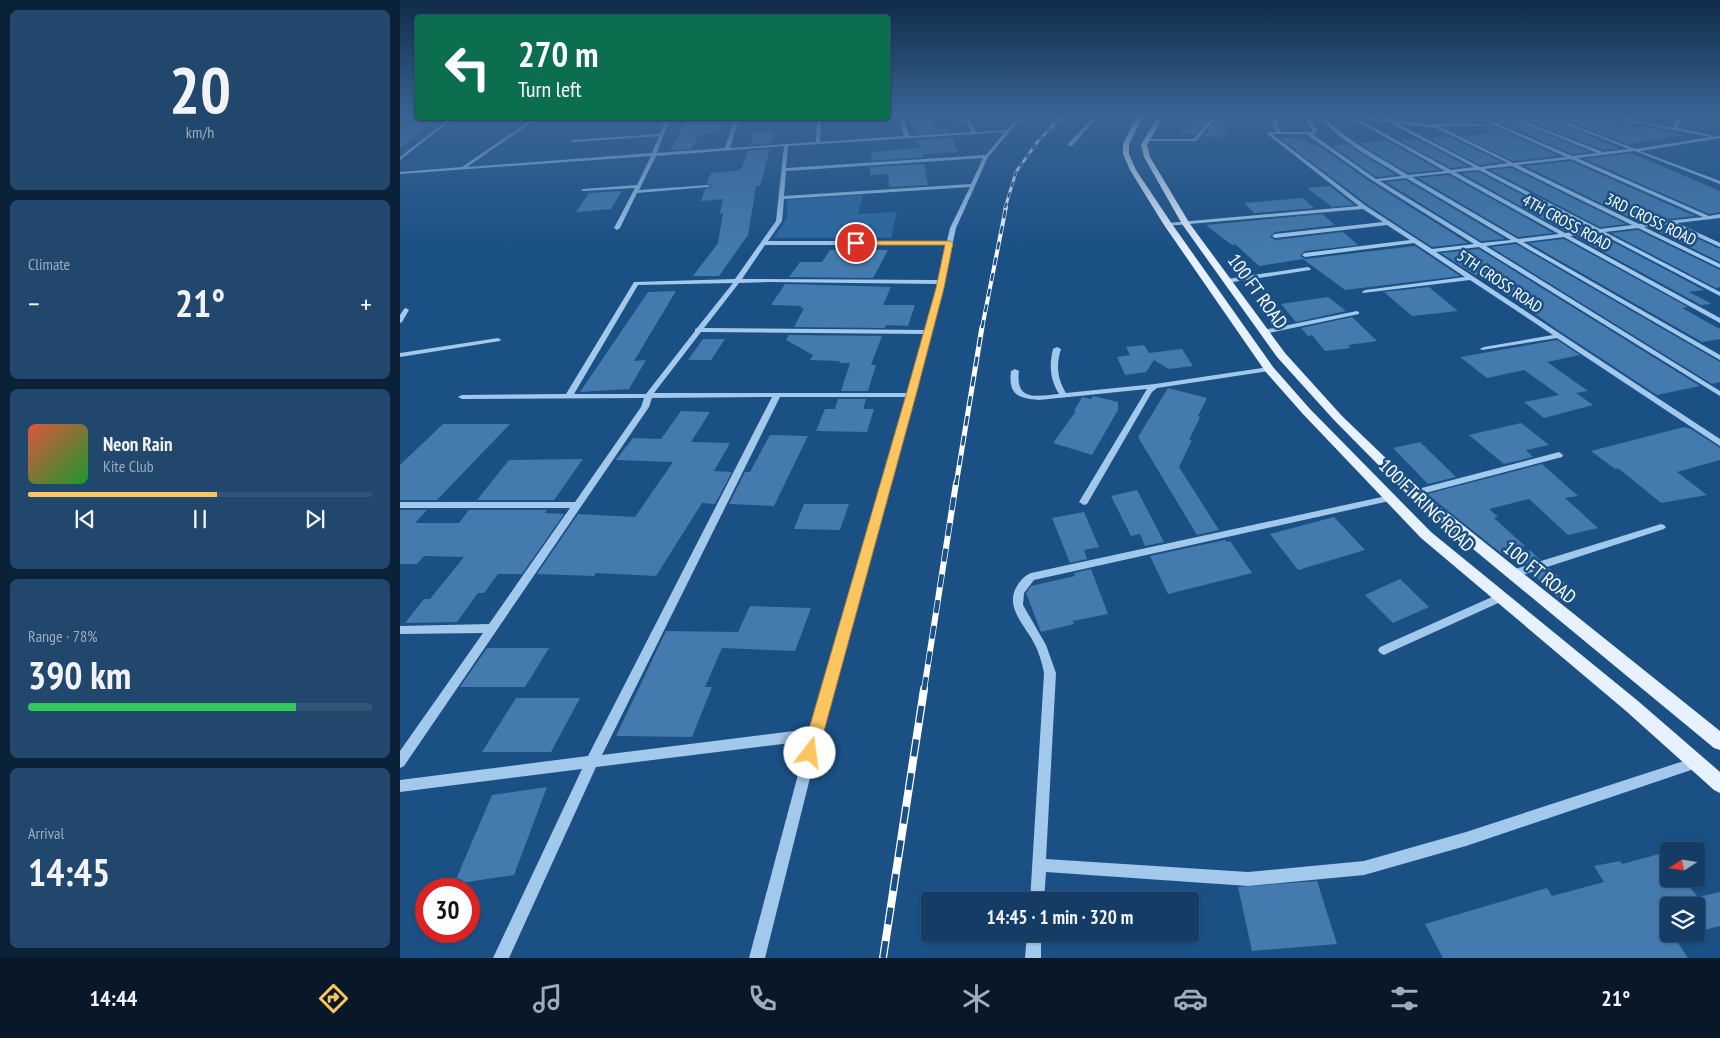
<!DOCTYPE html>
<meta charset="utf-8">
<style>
:root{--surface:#143c64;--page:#21476d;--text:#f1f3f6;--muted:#9dadbf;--line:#335678;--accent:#fcc55f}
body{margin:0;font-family:"PT Sans Narrow",sans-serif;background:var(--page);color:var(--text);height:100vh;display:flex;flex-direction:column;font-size:19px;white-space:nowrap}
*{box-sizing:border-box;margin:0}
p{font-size:16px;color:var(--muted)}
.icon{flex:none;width:28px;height:28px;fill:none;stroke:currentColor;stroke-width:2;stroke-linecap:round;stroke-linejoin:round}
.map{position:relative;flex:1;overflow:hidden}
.panel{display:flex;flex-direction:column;gap:10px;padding:10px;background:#0b2137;width:400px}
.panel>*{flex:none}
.banner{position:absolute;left:15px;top:15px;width:475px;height:105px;border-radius:5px;box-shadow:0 1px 4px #0004,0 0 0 1px var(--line);background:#0b6e4f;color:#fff;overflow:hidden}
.needle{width:32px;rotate:258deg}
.fabs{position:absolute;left:1260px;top:842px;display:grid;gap:10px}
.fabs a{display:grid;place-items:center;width:45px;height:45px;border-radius:5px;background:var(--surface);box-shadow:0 1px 4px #0004,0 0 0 1px var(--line);font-size:25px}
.speed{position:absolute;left:15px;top:878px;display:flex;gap:10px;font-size:25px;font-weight:700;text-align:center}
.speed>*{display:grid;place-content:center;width:65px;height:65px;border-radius:50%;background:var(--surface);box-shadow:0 1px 4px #0004,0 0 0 1px var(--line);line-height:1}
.speed .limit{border:8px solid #d22;background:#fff;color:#111}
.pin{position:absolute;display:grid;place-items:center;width:42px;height:42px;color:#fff;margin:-21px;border:2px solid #fff;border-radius:50%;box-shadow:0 1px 5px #0007}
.me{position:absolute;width:55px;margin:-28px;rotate:15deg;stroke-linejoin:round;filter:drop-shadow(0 0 4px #0008)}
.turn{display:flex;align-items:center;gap:18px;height:105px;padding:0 20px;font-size:22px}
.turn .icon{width:65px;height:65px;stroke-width:2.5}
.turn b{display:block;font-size:35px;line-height:42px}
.big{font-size:38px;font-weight:600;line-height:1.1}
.panel .widget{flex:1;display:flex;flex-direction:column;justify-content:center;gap:8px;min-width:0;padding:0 18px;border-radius:8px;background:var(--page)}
.panel .dial{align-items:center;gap:0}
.dial b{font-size:65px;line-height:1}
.song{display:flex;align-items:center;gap:15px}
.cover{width:60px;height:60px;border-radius:8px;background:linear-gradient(135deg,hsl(10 70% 55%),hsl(130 70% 35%))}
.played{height:5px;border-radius:2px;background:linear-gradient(90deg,var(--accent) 55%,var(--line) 55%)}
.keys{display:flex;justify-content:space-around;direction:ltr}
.heat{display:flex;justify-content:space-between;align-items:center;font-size:28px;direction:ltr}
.charge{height:8px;border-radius:4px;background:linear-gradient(90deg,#34c759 78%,var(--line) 0)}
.trip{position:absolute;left:521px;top:892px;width:278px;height:50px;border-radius:5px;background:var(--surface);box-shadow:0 1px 4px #0004,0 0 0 1px var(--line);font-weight:600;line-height:50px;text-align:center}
.tab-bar{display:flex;height:80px;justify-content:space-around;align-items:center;background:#081828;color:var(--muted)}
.tab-bar .icon{width:35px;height:35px}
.tab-bar .selected{color:var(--accent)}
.tab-bar b{font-size:22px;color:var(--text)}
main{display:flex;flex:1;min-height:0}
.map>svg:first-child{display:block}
.green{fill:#2b68a2}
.building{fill:#447aae}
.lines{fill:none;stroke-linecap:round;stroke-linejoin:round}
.minor{fill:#a2c8eb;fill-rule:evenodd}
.major{fill:#e7f1ff;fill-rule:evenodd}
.rail-far4-casing{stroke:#fff;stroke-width:3}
.rail-far3-casing{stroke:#fff;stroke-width:4}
.rail-far2-casing{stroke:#fff;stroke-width:5}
.rail-far1-casing{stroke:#fff;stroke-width:6}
.rail-casing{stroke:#fff;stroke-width:8}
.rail-far4{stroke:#1b5085;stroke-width:2;stroke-dasharray:5.5;stroke-linecap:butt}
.rail-far3{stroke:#1b5085;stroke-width:2.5;stroke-dasharray:8;stroke-linecap:butt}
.rail-far2{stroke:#1b5085;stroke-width:3;stroke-dasharray:10;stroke-linecap:butt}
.rail-far1{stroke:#1b5085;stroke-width:4.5;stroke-dasharray:13;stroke-linecap:butt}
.rail{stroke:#1b5085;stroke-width:5.5;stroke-dasharray:17;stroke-linecap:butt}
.route{fill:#fcc55f;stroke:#a4803e}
.labels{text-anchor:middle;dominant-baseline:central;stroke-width:5;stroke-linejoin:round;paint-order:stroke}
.far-street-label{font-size:16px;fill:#fff;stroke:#1b5085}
.street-label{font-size:19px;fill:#fff;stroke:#1b5085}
</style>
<main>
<section class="panel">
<div class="widget dial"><b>20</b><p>km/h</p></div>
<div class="widget"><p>Climate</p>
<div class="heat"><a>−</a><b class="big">21°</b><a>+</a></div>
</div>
<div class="widget">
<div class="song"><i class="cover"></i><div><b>Neon Rain</b><p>Kite Club</p></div></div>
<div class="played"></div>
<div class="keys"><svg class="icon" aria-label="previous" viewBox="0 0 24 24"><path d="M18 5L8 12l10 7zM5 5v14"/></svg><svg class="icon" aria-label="pause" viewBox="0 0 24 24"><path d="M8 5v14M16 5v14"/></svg><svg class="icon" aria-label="next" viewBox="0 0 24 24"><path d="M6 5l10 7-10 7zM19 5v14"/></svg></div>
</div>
<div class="widget"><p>Range · 78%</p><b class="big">390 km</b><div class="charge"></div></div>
<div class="widget"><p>Arrival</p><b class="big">14:45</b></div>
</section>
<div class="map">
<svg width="1320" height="958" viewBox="0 0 1320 958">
<rect width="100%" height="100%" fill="#1b5085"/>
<polygon class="green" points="463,195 458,214 497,212 491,238 374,238 387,218 387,200"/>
<g class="building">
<polygon points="509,116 530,116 533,118 537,128 548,127 550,132 515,134"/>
<polygon points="795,116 810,117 794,135 779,133"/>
<polygon points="1085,116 1104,116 1190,152 1172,154"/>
<polygon points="1116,116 1143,116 1219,148 1203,150"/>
<polygon points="1155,116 1199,116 1201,118 1232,124 1230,128 1243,126 1285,135 1228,144"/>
<polygon points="287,118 326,118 319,133 298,135 292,149 271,150"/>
<polygon points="819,118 834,120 821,138 803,136"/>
<polygon points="35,121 0,148 0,123"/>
<polygon points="1083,128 1097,128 1159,156 1113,161 1062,136 1091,133"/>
<polygon points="375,131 371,143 350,145 354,132"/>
<polygon points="552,137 558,152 522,154 522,157 471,161 472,152 520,148 517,140"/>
<polygon points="900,137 907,142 921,147 969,181 1068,243 1032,247 967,204 880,138"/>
<polygon points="1033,137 1050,137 1102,162 1080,165 1028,138"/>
<polygon points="1016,139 1068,166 1051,168 1000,140"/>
<polygon points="988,141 1039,170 1008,173 959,143"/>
<polygon points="947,144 968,158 996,175 976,177 932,146"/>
<polygon points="370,149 360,186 356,186 348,235 319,276 293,276 318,243 323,213 320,213 323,199 301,201 305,189 312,187 307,183 311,173 341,170 348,151"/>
<polygon points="1231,153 1320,191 1320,212 1309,214 1184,159"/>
<polygon points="1171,161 1295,216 1239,222 1125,166"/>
<polygon points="524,164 528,185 489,187 488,174 470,175 470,167"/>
<polygon points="1112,168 1226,224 1200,227 1090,170"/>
<polygon points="1079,172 1187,229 1165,231 1061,173"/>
<polygon points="1049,175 1153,233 1118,237 1018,178"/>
<polygon points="1006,180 1105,239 1081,241 986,182"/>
<polygon points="930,186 954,205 932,207 907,188"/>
<polygon points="222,191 211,209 176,212 189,193"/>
<polygon points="903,198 914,208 854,213 844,203"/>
<polygon points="922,214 935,225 875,232 870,237 875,240 943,232 958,245 905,251 900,256 905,259 1015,246 1060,276 945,290 903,259 859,266 835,244 832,245 806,225"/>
<polygon points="1270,226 1320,249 1320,262 1251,228"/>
<polygon points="1238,230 1320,270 1320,287 1316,288 1211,233"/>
<polygon points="1198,234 1304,290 1289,292 1312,304 1301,305 1176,237"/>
<polygon points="1164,239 1288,307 1282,308 1320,329 1320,339 1302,342 1129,243"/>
<polygon points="1116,244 1320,362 1320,382 1312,384 1091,247"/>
<polygon points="450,249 488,250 473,278 389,277 400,262 422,262 430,250"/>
<polygon points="1079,249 1300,386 1257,395 1158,330 1080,275 1075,275 1041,253"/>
<polygon points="385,284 491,287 483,305 515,305 508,326 486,325 485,328 394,327 404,308 400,308 402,306 371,305"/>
<polygon points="1029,287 1058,311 1012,316 984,292"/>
<polygon points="276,291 234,361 246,360 229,389 180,392 248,292"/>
<polygon points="928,297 946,311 896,322 881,304"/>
<polygon points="952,317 977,341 948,345 951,348 925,351 912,335 908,336 901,328"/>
<polygon points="389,335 482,336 471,365 476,365 468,391 441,391 450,363 439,363 440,361 410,360 413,355 386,340"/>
<polygon points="303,339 325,339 311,360 288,360"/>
<polygon points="1157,340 1180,355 1147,362 1188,391 1176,393 1193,405 1144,418 1124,402 1159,395 1124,370 1087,378 1060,357"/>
<polygon points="744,345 749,353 782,349 793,366 769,369 754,360 746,372 725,375 717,357 730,355 726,347"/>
<polygon points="768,388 807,398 798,416 800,417 789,440 792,440 779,467 819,530 797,535 738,437"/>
<polygon points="693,396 718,402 718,410 692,455 653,443 676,411 674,411 682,397 691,399"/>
<polygon points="438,399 466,399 463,409 474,409 467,432 416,431 425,409 435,409"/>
<polygon points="281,411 310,412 291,442 330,443 314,471 332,472 315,504 302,503 256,576 196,573 194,576 137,574 178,514 235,517 273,462 216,460 233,438 261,439"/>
<polygon points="1121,423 1149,445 1126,450 1133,457 1104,464 1069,435"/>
<polygon points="43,424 110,424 37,500 0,500 0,465"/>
<polygon points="1284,427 1291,429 1320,448 1320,460 1277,472 1307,495 1261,503 1218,468 1215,469 1191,451"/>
<polygon points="370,435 408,436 374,506 329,504 345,472 350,472"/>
<polygon points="1020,442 1056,477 1028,484 993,448"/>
<polygon points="183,459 154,500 77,500 109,460"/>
<polygon points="1142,464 1178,496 1165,498 1198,528 1168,535 1129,499 1089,509 1098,517 1094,518 1125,546 1101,553 1027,494"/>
<polygon points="737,490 764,542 745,546 740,534 731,536 711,496"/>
<polygon points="404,504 449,504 440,530 394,529"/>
<polygon points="0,510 27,510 15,523 59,523 69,510 147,510 145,513 164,514 122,574 98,574 84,593 78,593 57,622 5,623 24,599 30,599 64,557 24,556 17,564 0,564"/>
<polygon points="684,512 699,547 684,550 687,559 670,563 652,518"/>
<polygon points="934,517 965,550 898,570 870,534"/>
<polygon points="825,540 827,542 830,541 852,573 768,594 750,556"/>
<polygon points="1130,550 1140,560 1123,565 1120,561"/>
<polygon points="1149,568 1177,594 1160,600 1133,574"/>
<polygon points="691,569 708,614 673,621 674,624 641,632 626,593 631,586 675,576 674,573"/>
<polygon points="1000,579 1029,607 993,623 965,595"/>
<polygon points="350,606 411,608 395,651 322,648 305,687 312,687 292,737 216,736 266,631 338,632"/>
<polygon points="87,648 149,648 125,687 60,687"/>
<polygon points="116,698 180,698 151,752 82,752"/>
<polygon points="147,787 114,875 54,884 92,795"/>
<polygon points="1263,853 1269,860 1269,879 1283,879 1298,897 1320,892 1320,926 1296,932 1296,906 1269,906 1269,934 1289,934 1274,937 1288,958 1043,958 1025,924 1147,888 1152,896 1204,882 1194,866 1220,861 1222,864"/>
<polygon points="917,881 937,944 852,951 838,887"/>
</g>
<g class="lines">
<g class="minor">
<path d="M499 116H503L509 136 572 132 563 116H567L576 132 607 130 619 116H623L588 157 556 228 543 288 421 734 365 958H349L407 741 196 767 109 958H93L182 769 0 792V780L188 756 372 397 252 398 249 407 4 766 0 768V751L83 633 0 634V626L89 624 170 508H0V502H175L241 407 244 398 62 399 58 397 62 395 166 394 234 282 335 279 376 221 384 146 256 156 239 190 308 185 310 186 308 187 237 193 220 228 217 230 214 228 235 188 183 191 181 190 183 189 237 185 251 156 0 174V172L62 167 134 118H138L67 167 252 153 259 136 173 142 171 141 173 140 260 134 266 118H270L257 153 325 148 335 118H339L330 148 416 142 417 119 419 118 421 119 420 142 504 136ZM605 132 586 155 386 168 388 146ZM583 158 571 184 384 196 386 171ZM570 187 550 228 547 241H368L382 221 384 199ZM365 245H547L539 280 342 279ZM369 282 538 284 525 330 304 328 339 283ZM333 283 297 328 295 329V331L246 394H174L238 285ZM301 332 524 334 508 393H254ZM380 397H507L410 729 202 755Z"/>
<polygon points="694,116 698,116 672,146 668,146 668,144"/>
<polygon points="814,116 818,116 796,141 747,141 745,140 747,139 793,139"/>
<path d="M874 116H878L877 127 881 132H912L913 130 903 116H907L917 130 915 134H912L976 179 1002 176C974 159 940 142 919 116H923L930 124 957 144 1008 175 1045 171 948 116H961L1032 125 1034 124 1094 125 1075 116H1080L1172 156 1197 153 1106 116H1111L1203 152 1229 149 1145 116H1150L1235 149 1311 137 1201 116H1209L1273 128 1280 116H1284L1277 128 1311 135 1312 137 1320 136V138L1240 151 1320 181V184L1235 151 1177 158 1309 216 1320 214V218L1277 223 1320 243V247L1270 224 1244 227 1320 264V268L1238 228 1205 232 1320 292V296L1198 232 1170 236 1320 318V323L1164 237 1123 242 1320 355V360L1116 242 1086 246 1320 391V396L1079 247 1036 252 1320 439V446L1157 338 1082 350 1080 349 1084 347 1153 335 1070 280 963 293 962 292 965 290 1065 277 1014 243 905 257 902 255 905 253 1010 240 987 225 875 238 872 236 875 234 983 222 963 209 766 226V224L768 223 959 206 867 134 868 132H877L873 127ZM956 118 992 122V124L1074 167 1051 170ZM996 123 1036 128 1108 163 1080 167ZM1039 126H1097L1166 157 1113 163ZM872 134H906L970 179 1074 244 1032 249 966 206ZM1171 159 1303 217 1239 224 1118 165ZM1112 166 1232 225 1200 229 1084 169ZM1079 170 1193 230 1165 233 1055 172ZM1049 173 1159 234 1118 239 1012 177ZM1006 178 1111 240 1081 243 980 181Z"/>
<polygon points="50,118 54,118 0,160 0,157"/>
<polygon points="908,267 911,269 910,270 827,283 824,281 827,279"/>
<polygon points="6,308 9,310 2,322 0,323 0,315 4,309"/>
<polygon points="957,311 959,312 959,314 864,334 861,332 864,330"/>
<polygon points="98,338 101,340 100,341 0,357 0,353"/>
<path d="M657 347 661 349C656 365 657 378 666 393L755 384 869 367 873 369 869 371 757 388 752 392 687 504 684 505 679 502 747 389 639 400C618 398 608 395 611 371L615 369 619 371C615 402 637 396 659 394 650 379 649 366 653 349Z"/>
<polygon points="1159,452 1163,455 1162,457 1014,496 1010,493 1014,490"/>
<path d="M991 495 994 496 996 498 994 500 634 580 624 593 623 605 646 645 656 673 646 859 848 872 964 861 1066 832 1296 757 1300 759 1302 763 1300 767 1066 846 964 875 848 886 646 872 644 901H630L644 673C642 663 639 652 634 643 625 625 604 607 617 586 620 581 625 575 631 573Z"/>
<polygon points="1261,524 1264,525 1266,527 1264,529 1113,578 1109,577 1108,574 1109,571"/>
<polygon points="1101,593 1105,594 1106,597 1105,600 988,653 984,655 980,653 978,650 980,647"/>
<polygon points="627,934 641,934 641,958 625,958"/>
</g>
<g class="major">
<polygon points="737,116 743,116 729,144 729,154 736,170 772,224 873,367 910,409 1031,532 1238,701 1320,772 1320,793 1314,790 1226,711 1021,538 902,413 865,371 764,225 730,170 723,154 723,144"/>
<polygon points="758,116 764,116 747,145 750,157 790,224 885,353 942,416 1019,490 1320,731 1320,750 1314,748 1009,496 934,420 877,357 782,224 744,157 741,145"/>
</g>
<g class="rail-far4-casing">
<polyline id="rail-far4" points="605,208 616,172 638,141 663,116"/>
</g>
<g class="rail-far3-casing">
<polyline id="rail-far3" points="582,328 606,207"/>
</g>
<g class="rail-far2-casing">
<polyline id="rail-far2" points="556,485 582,327"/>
</g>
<g class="rail-far1-casing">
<polyline id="rail-far1" points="524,690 556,483"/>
</g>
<g class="rail-casing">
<polyline id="rail" points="483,958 524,689"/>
</g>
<use href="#rail-far4" class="rail-far4"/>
<use href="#rail-far3" class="rail-far3"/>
<use href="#rail-far2" class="rail-far2"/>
<use href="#rail-far1" class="rail-far1"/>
<use href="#rail" class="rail"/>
</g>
<linearGradient id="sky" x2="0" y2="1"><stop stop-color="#0f2c49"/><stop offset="0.46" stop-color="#396494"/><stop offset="1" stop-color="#396494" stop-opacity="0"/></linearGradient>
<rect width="1320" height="250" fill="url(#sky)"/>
<polygon class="route" points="454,241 550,241 553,243 544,288 516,395 418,753 416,758 410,760 404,758 402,753 506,395 536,288 545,245 456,245 454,244"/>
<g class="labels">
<g class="far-street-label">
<text transform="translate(1251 219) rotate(26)">3RD CROSS ROAD</text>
<text transform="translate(1167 222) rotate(29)">4TH CROSS ROAD</text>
<text transform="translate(1100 281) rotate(34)">5TH CROSS ROAD</text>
</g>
<g class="street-label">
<text transform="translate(858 291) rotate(54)">100 FT ROAD</text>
<text transform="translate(1027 505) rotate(44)">100 FT RING ROAD</text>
<text transform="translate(1140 572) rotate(39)">100 FT ROAD</text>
</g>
</g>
</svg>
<div class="fabs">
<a><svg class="needle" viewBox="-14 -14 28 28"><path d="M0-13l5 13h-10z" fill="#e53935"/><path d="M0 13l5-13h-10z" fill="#9dadbf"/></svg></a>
<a><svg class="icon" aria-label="layers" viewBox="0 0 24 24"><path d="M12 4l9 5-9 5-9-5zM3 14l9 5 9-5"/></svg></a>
</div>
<div class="speed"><div class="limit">30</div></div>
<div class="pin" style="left:456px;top:243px;background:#d93025"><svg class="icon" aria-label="arrive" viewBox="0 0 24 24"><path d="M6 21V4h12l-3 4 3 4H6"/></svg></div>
<svg class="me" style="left:410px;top:753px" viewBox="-20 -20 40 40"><circle r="19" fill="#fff"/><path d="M0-13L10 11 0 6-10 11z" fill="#fcc55f"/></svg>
<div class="trip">14:45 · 1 min · 320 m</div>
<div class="banner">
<div class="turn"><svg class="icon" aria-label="left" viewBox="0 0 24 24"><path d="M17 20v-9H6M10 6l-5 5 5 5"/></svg><div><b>270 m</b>Turn left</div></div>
</div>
</div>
</main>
<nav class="tab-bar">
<b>14:44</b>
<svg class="icon selected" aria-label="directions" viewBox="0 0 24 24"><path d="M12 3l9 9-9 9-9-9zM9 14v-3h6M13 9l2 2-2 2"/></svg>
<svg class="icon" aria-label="music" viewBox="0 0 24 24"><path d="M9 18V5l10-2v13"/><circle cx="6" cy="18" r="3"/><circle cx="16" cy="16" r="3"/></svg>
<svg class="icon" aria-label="phone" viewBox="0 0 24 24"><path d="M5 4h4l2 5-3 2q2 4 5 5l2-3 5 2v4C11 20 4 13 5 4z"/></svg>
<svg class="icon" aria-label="climate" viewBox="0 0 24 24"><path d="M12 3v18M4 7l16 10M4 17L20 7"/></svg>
<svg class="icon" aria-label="car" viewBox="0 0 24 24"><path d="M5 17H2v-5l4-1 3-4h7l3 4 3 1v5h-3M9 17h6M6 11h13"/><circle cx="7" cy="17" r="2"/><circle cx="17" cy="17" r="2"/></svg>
<svg class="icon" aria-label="filters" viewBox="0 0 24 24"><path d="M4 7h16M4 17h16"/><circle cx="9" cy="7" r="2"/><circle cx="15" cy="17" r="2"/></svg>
<b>21°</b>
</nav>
